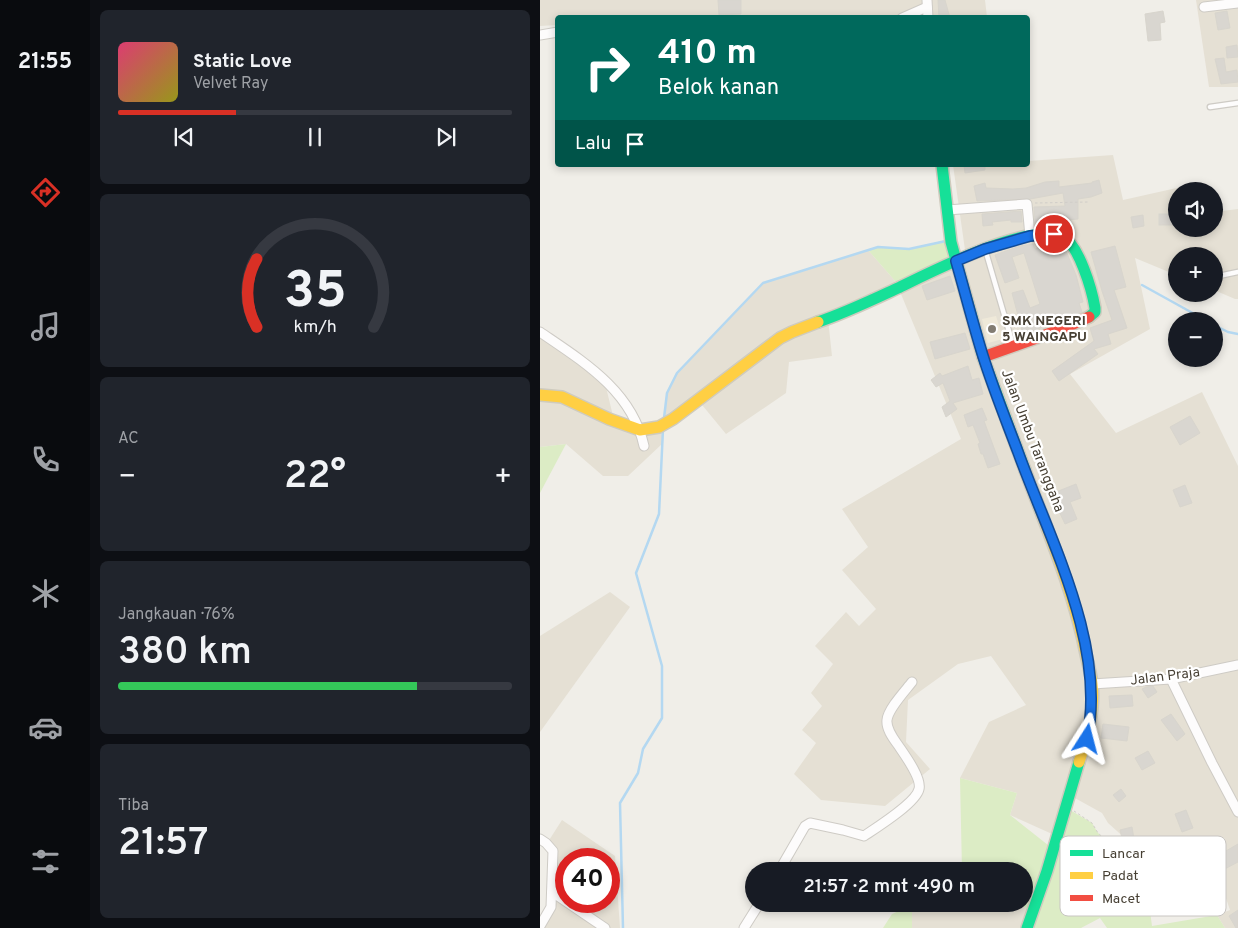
<!DOCTYPE html>
<html lang="id">
<meta charset="utf-8">
<style>
:root{--surface:#171b24;--page:#20242c;--text:#f1f3f6;--muted:#9ea1a6;--line:#363941;--accent:#d93025}
body{margin:0;font-family:Overpass,sans-serif;background:var(--page);color:var(--text);height:100vh;display:flex;flex-direction:column;font-size:19px;white-space:nowrap}
*{box-sizing:border-box;margin:0}
p{font-size:16px;color:var(--muted)}
.icon{flex:none;width:28px;height:28px;fill:none;stroke:currentColor;stroke-width:2;stroke-linecap:round;stroke-linejoin:round}
.map{position:relative;flex:1;overflow:hidden}
.details{display:flex;flex-direction:column;gap:10px;padding:10px;background:#0d0f14;width:450px}
.details>*{flex:none}
.hud{position:absolute;left:15px;top:15px;width:475px;height:152px;border-radius:5px;box-shadow:0 2px 8px #0003;background:#00695c;color:#fff;overflow:hidden}
.buttons{position:absolute;left:628px;top:182px;display:grid;gap:10px}
.buttons a{display:grid;place-items:center;width:55px;height:55px;border-radius:50%;background:var(--surface);box-shadow:0 2px 8px #0003;font-size:25px}
.speed{position:absolute;left:15px;top:848px;display:flex;gap:10px;font-size:25px;font-weight:700;text-align:center}
.speed>*{display:grid;place-content:center;width:65px;height:65px;border-radius:50%;background:var(--surface);box-shadow:0 2px 8px #0003;line-height:1}
.speed .limit{border:8px solid #d22;background:#fff;color:#111}
.pin{position:absolute;display:grid;place-items:center;width:42px;height:42px;color:#fff;margin:-21px;border:2px solid #fff;border-radius:50%;box-shadow:0 1px 5px #0007}
.me{position:absolute;width:55px;margin:-28px;rotate:9deg;stroke-linejoin:round;filter:drop-shadow(0 0 4px #0008)}
.turn{display:flex;align-items:center;gap:18px;height:105px;padding:0 20px;font-size:22px}
.turn .icon{width:65px;height:65px;stroke-width:2.5}
.turn b{display:block;font-size:35px;line-height:42px}
.then{display:flex;align-items:center;height:48px;padding:0 20px;background:#0003;gap:10px;font-size:19px}
.big{font-size:38px;font-weight:600;line-height:1.1}
.details .widget{flex:1;display:flex;flex-direction:column;justify-content:center;gap:8px;min-width:0;padding:0 18px;border-radius:8px;background:var(--page)}
.details .dial{align-items:center;gap:0}
.dial svg{height:130px;overflow:visible;fill:none;stroke:var(--line);stroke-width:7;stroke-linecap:round;text-anchor:middle}
.dial text{fill:var(--text);stroke:none}
.song{display:flex;align-items:center;gap:15px}
.cover{width:60px;height:60px;border-radius:8px;background:linear-gradient(135deg,hsl(340 70% 55%),hsl(60 70% 35%))}
.played{height:5px;border-radius:2px;background:linear-gradient(90deg,var(--accent) 30%,var(--line) 30%)}
.keys{display:flex;justify-content:space-around;direction:ltr}
.heat{display:flex;justify-content:space-between;align-items:center;font-size:28px;direction:ltr}
.charge{height:8px;border-radius:4px;background:linear-gradient(90deg,#34c759 76%,var(--line) 0)}
.trip{position:absolute;left:205px;top:862px;width:288px;height:50px;border-radius:25px;background:var(--surface);box-shadow:0 2px 8px #0003;font-weight:600;line-height:50px;text-align:center}
main{display:flex;flex:1;min-height:0}
.tab-bar{display:flex;flex-direction:column;width:90px;justify-content:space-around;align-items:center;background:#090b0e;color:var(--muted)}
.tab-bar .icon{width:35px;height:35px}
.tab-bar .active{color:var(--accent)}
.tab-bar b{font-size:22px;color:var(--text)}
.map>svg:first-child{display:block}
.residential{fill:#e5e0d4;fill-rule:evenodd}
.education{fill:#efe9d9}
.green{fill:#dcecc5}
.lines{fill:none;stroke-linecap:round;stroke-linejoin:round}
.stream{stroke:#b4d8f1;stroke-width:2.5}
.building{fill:#d9d6d0;stroke:#d8d5cd}
.lane-casing{stroke:#cecbc5;stroke-width:7}
.street-casing{stroke:#cecbc5;stroke-width:11}
.fast-casing{stroke:#cfcbbe;stroke-width:14}
.slow-casing{stroke:#cfcbbe;stroke-width:14}
.jam-casing{stroke:#cfcbbe;stroke-width:14}
.path{stroke:#d1cec9;stroke-width:1;stroke-dasharray:2.5 2.5;stroke-linecap:butt}
.lane{stroke:#fdfcfc;stroke-width:4.5}
.street{stroke:#fdfcfc;stroke-width:9}
.fast{stroke:#16e098;stroke-width:11}
.slow{stroke:#ffcf43;stroke-width:11}
.jam{stroke:#f24e42;stroke-width:11}
.route-casing{stroke:#114b97;stroke-width:12}
.route{stroke:#1a73e8;stroke-width:9}
.poi-dot{fill:#827c72;stroke:#fff;stroke-width:2}
.labels{text-anchor:middle;dominant-baseline:central;stroke-width:4.5;stroke-linejoin:round;paint-order:stroke}
.poi-label{font-size:14px;font-weight:bold;fill:#463f33;stroke:#fff;text-anchor:start}
.street-label{font-size:14px;fill:#463f33;stroke:#fff}
.key{fill:#fff;stroke:#c8c5c2;stroke-width:1}
.key-label{font-size:14px;fill:#463f33}
</style>
<main>
<nav class="tab-bar">
<b>21:55</b>
<svg class="icon active" aria-label="directions" viewBox="0 0 24 24"><path d="M12 3l9 9-9 9-9-9zM9 14v-3h6M13 9l2 2-2 2"/></svg>
<svg class="icon" aria-label="music" viewBox="0 0 24 24"><path d="M9 18V5l10-2v13"/><circle cx="6" cy="18" r="3"/><circle cx="16" cy="16" r="3"/></svg>
<svg class="icon" aria-label="phone" viewBox="0 0 24 24"><path d="M5 4h4l2 5-3 2q2 4 5 5l2-3 5 2v4C11 20 4 13 5 4z"/></svg>
<svg class="icon" aria-label="climate" viewBox="0 0 24 24"><path d="M12 3v18M4 7l16 10M4 17L20 7"/></svg>
<svg class="icon" aria-label="car" viewBox="0 0 24 24"><path d="M5 17H2v-5l4-1 3-4h7l3 4 3 1v5h-3M9 17h6M6 11h13"/><circle cx="7" cy="17" r="2"/><circle cx="17" cy="17" r="2"/></svg>
<svg class="icon" aria-label="filters" viewBox="0 0 24 24"><path d="M4 7h16M4 17h16"/><circle cx="9" cy="7" r="2"/><circle cx="15" cy="17" r="2"/></svg>
</nav>
<section class="details">
<div class="widget">
<div class="song"><i class="cover"></i><div><b>Static Love</b><p>Velvet Ray</p></div></div>
<div class="played"></div>
<div class="keys"><svg class="icon" aria-label="previous" viewBox="0 0 24 24"><path d="M18 5L8 12l10 7zM5 5v14"/></svg><svg class="icon" aria-label="pause" viewBox="0 0 24 24"><path d="M8 5v14M16 5v14"/></svg><svg class="icon" aria-label="next" viewBox="0 0 24 24"><path d="M6 5l10 7-10 7zM19 5v14"/></svg></div>
</div>
<div class="widget dial"><svg viewBox="0 0 100 80">
<path d="M14 69A42 42 0 1 1 86 69"/>
<path d="M14 69A42 42 0 0 1 14 27" stroke="#d93025"/>
<text x="50" y="56" font-size="32" font-weight="700">35</text>
<text x="50" y="72" font-size="11">km/h</text>
</svg></div>
<div class="widget"><p>AC</p>
<div class="heat"><a>−</a><b class="big">22°</b><a>+</a></div>
</div>
<div class="widget"><p>Jangkauan · 76%</p><b class="big">380 km</b><div class="charge"></div></div>
<div class="widget"><p>Tiba</p><b class="big">21:57</b></div>
</section>
<div class="map">
<svg width="698" height="928" viewBox="0 0 698 928">
<rect width="100%" height="100%" fill="#f0eee8"/>
<g class="residential">
<polygon points="0,0 445,0 447,17 18,18 17,25 0,26"/>
<polygon points="656,0 698,0 698,87 669,87"/>
<polygon points="573,155 583,200 650,185 651,191 636,191 636,229 674,229 674,212 698,209 698,299 695,299 674,290 674,256 636,256 636,275 595,258 610,329 530,374 576,433 662,392 698,466 698,928 685,928 677,915 690,910 676,869 606,881 596,856 587,840 568,823 562,813 533,797 521,838 470,815 477,793 420,778 449,722 486,705 451,656 418,664 368,700 366,742 390,769 345,806 281,800 254,774 276,743 262,730 282,706 271,693 293,664 275,646 306,612 319,626 336,609 302,570 328,547 302,509 421,439 356,282 288,319 292,356 249,362 246,393 186,434 158,400 124,423 123,443 88,476 63,476 26,444 0,447 0,337 64,379 74,420 101,427 124,423 127,393 137,373 223,283 328,250 356,282 425,250 413,165 488,165 488,161"/>
<polygon points="70,592 90,607 0,732 0,636"/>
<path d="M22 820 75 856 80 928H0L11 908V852L6 845ZM26 859H69V901H26Z"/>
<polygon points="374,904 476,904 491,910 489,928 372,928 372,905"/>
</g>
<polygon class="education" points="456,316 463,339 448,343 442,319"/>
<g class="green">
<polygon points="410,239 416,259 356,282 328,250 338,247 369,249"/>
<polygon points="26,444 0,493 0,447"/>
<polygon points="420,778 477,793 470,815 513,849 525,807 552,823 558,833 577,850 586,866 606,881 612,926 677,915 685,928 567,928 560,918 541,928 489,928 491,910 476,904 484,904 484,871 422,871"/>
<polygon points="372,905 372,928 343,928 352,914"/>
</g>
<g class="lines">
<g class="stream">
<polyline points="602,285 667,321"/>
<polyline points="674,325 688,332 698,334"/>
<polyline points="124,418 127,393 137,373 223,283 338,247 369,249 406,241"/>
<polyline points="83,928 80,803 98,773 103,749 122,718 122,666 96,573 119,514 123,429"/>
</g>
</g>
<g class="building">
<polygon points="178,0 201,0 201,14 179,15"/>
<polygon points="398,0 405,0 410,18 399,18"/>
<polygon points="623,11 625,22 620,23 621,40 608,41 605,14"/>
<polygon points="687,11 690,28 678,30 675,13"/>
<polygon points="697,45 698,57 687,58 686,47"/>
<polygon points="684,58 686,72 697,70 698,82 681,84 675,59"/>
<polygon points="424,165 445,165 445,170 425,173"/>
<polygon points="559,180 562,193 551,197 538,199 538,219 495,223 494,207 525,206 523,193 490,199 437,201 434,186 445,183 446,188 473,189 486,188 505,182 519,181 519,187 552,183 552,182"/>
<polygon points="481,211 482,222 471,222 471,220 452,222 453,225 443,226 442,214"/>
<rect x="619" y="214" width="17" height="11"/>
<polygon points="603,215 604,226 593,228 591,217"/>
<polygon points="516,243 522,246 526,251 536,275 543,302 539,303 542,312 519,322 483,334 472,293 483,290 490,308 500,304 484,253 472,257 479,278 465,283 455,255 480,246 493,244 495,249"/>
<polygon points="575,246 586,287 574,290 587,328 568,334 571,344 554,349 558,354 519,381 512,371 554,341 550,328 572,320 562,291 551,252"/>
<polygon points="410,276 415,291 387,300 382,286"/>
<polygon points="425,333 430,349 395,359 390,342"/>
<polygon points="428,366 432,380 439,378 443,394 413,403 417,409 406,417 402,407 410,401 403,383 396,387 391,380 400,373 402,376"/>
<polygon points="442,408 447,420 444,421 460,464 448,468 443,454 441,454 438,444 440,443 433,425 428,427 424,415"/>
<polygon points="650,416 660,433 640,445 630,427"/>
<polygon points="536,484 541,498 530,502 537,519 525,524 511,494"/>
<polygon points="645,485 652,503 640,507 633,490"/>
<polygon points="613,686 617,692 608,698 602,689 606,687"/>
<polygon points="592,695 593,706 570,708 569,696"/>
<polygon points="631,714 645,734 637,741 621,720"/>
<polygon points="563,724 589,727 587,741 561,738"/>
<polygon points="608,751 615,763 602,770 595,758"/>
<polygon points="581,789 586,796 579,802 573,795"/>
<polygon points="646,810 653,828 642,832 635,814"/>
<polygon points="592,827 594,839 583,842 580,830"/>
<polygon points="698,844 698,862 679,872 672,859"/>
<polygon points="698,910 698,928 696,928 689,916"/>
</g>
<g class="lines">
<g class="lane-casing">
<g id="lane">
<polyline points="670,107 698,103"/>
<polyline points="445,249 473,345"/>
<polyline points="674,277 698,272"/>
</g>
</g>
<g class="street-casing">
<g id="street">
<polyline points="387,0 388,18"/>
<polyline points="664,7 698,3"/>
<polyline points="362,18 387,7"/>
<polyline points="0,35 18,32"/>
<polyline points="407,210 487,204 490,236"/>
<path d="M0 332C44 362 92 391 104 446"/>
<polyline points="631,679 672,763 698,812"/>
<polyline points="552,684 631,679 698,665"/>
<polyline points="0,839 6,843 13,851 11,907 0,926"/>
<path d="M239 871 265 826 270 823 303 830 324 836C336 828 376 803 379 789 382 778 364 754 358 745 353 738 346 729 347 720 348 709 365 691 372 682"/>
<polyline points="12,892 65,928"/>
<polyline points="204,928 219,904"/>
</g>
</g>
<g class="fast-casing">
<g id="fast">
<polyline points="402,165 411,242 443,357 485,470"/>
<path d="M278 322C305 313 332 300 358 288 389 273 492 220 523 237 539 245 552 290 555 308V312L549 317"/>
<polyline points="487,928 507,871 539,762"/>
</g>
</g>
<g class="slow-casing">
<g id="slow">
<polyline points="0,395 22,397 69,419 100,430 119,427 133,419 240,338 252,332 278,322"/>
<path d="M485 470C508 532 533 588 546 654 548 664 551 674 552 684 555 710 547 738 539 762"/>
</g>
</g>
<g class="jam-casing">
<polyline id="jam" points="443,357 522,329 549,317"/>
</g>
<g class="path">
<polyline points="495,203 549,202"/>
<polyline points="534,811 552,823 558,833 577,850 586,866 613,866"/>
</g>
<use href="#lane" class="lane"/>
<use href="#street" class="street"/>
<use href="#fast" class="fast"/>
<use href="#slow" class="slow"/>
<use href="#jam" class="jam"/>
</g>
<g class="lines">
<g class="route-casing">
<path id="route" d="M514 234 490 236 445 249 416 261C425 292 433 324 443 356 453 388 466 420 478 452 509 538 567 645 547 739"/>
</g>
<use href="#route" class="route"/>
</g>
<circle class="poi-dot" cx="452" cy="329" r="5"/>
<g class="labels">
<g class="poi-label">
<text x="462" y="321">SMK NEGERI<tspan x="462" dy="16">5 WAINGAPU</tspan></text>
</g>
<g class="street-label">
<text transform="translate(492 441) rotate(69)">Jalan Umbu Taranggaha</text>
<text transform="translate(625 677) rotate(-7)">Jalan Praja</text>
</g>
</g>
<rect x="520" y="836" width="166" height="80" rx="8" class="key"/>
<rect x="530" y="850" width="23" height="6" fill="#16e098"/>
<rect x="530" y="872" width="23" height="7" fill="#ffcf43"/>
<rect x="530" y="895" width="23" height="6" fill="#f24e42"/>
<g class="key-label">
<text x="562" y="858">Lancar</text>
<text x="562" y="880">Padat</text>
<text x="562" y="903">Macet</text>
</g>
</svg>
<div class="buttons">
<a><svg class="icon" aria-label="sound" viewBox="0 0 24 24"><path d="M4 9h4l5-4v14l-5-4H4zM17 9q2 3 0 6"/></svg></a>
<a>+</a>
<a>−</a>
</div>
<div class="speed"><div class="limit">40</div></div>
<div class="pin" style="left:514px;top:234px;background:#d93025"><svg class="icon" aria-label="arrive" viewBox="0 0 24 24"><path d="M6 21V4h12l-3 4 3 4H6"/></svg></div>
<svg class="me" style="left:547px;top:739px" viewBox="-20 -20 40 40"><path d="M0-17L14 15 0 8-14 15z" fill="#1a73e8" stroke="#fff" stroke-width="4"/></svg>
<div class="trip">21:57 · 2 mnt · 490 m</div>
<div class="hud">
<div class="turn"><svg class="icon" aria-label="right" viewBox="0 0 24 24"><path d="M7 20v-9h11M14 6l5 5-5 5"/></svg><div><b>410 m</b>Belok kanan</div></div>
<div class="then">Lalu<svg class="icon" aria-label="arrive" viewBox="0 0 24 24"><path d="M6 21V4h12l-3 4 3 4H6"/></svg></div>
</div>
</div>
</main>
